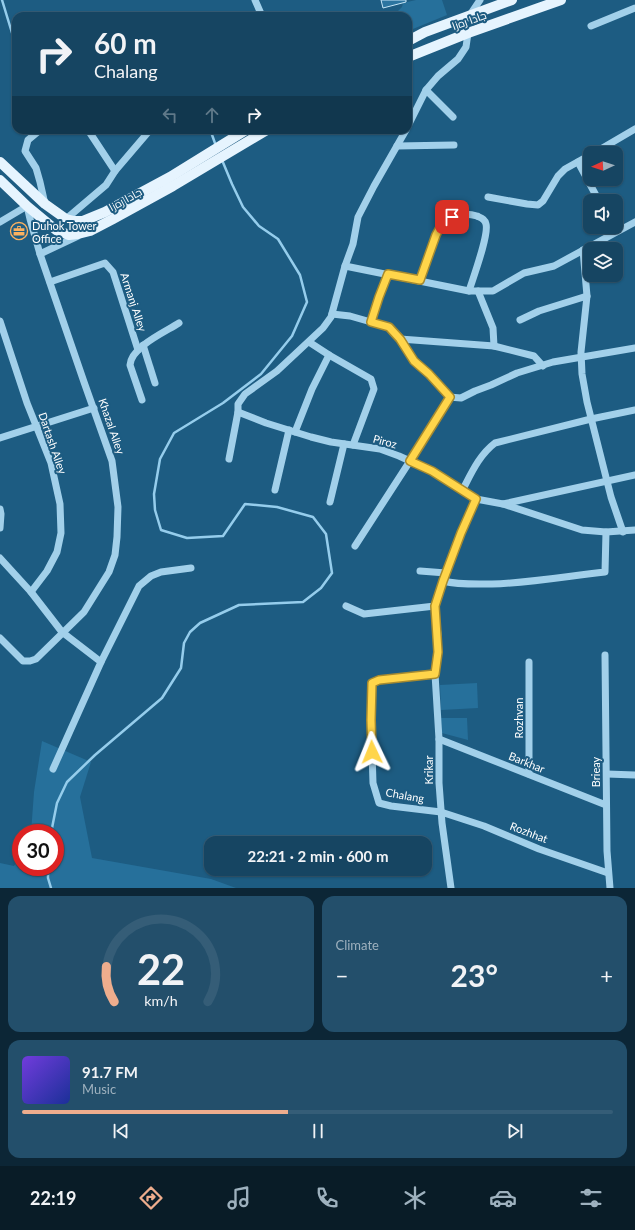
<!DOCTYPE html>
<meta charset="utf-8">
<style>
:root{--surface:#164562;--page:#234f6b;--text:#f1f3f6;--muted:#9eb1be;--line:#355d77;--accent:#eead8d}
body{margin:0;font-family:Lato,Cairo,sans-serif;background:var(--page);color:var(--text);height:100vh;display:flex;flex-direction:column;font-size:15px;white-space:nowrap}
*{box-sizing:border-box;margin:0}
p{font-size:13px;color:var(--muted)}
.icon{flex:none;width:22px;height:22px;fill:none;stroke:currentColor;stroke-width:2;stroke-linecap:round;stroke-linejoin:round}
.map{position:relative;height:888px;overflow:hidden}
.drawer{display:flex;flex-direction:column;gap:8px;padding:8px;background:#0c2636;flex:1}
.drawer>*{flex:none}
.guide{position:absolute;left:12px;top:12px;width:400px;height:122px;border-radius:12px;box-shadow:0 1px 3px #0004,0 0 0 1px var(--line);background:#164562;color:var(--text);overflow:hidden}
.needle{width:26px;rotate:267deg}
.buttons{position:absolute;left:583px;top:146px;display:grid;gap:8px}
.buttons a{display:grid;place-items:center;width:40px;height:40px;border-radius:8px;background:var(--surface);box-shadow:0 1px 3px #0004,0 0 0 1px var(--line);font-size:20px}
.speed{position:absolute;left:12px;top:824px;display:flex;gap:8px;font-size:20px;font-weight:700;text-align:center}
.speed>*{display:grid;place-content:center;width:52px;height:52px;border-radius:50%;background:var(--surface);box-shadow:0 1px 3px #0004,0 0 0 1px var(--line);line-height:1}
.speed .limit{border:6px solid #d22;background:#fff;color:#111}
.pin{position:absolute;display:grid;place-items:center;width:34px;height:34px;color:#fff;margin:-17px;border-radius:8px;box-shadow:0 2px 6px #0006}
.me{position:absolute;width:44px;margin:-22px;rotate:358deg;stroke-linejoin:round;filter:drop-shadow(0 0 3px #0008)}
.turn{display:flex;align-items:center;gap:14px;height:84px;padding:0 16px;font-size:18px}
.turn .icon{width:52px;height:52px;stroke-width:2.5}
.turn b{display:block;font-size:28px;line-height:34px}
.lanes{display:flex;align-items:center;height:38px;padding:0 16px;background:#0003;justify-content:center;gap:20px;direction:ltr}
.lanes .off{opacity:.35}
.big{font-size:30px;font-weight:700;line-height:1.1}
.drawer .card{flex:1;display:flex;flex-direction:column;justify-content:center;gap:6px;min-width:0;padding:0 14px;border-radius:12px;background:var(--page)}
.drawer .dial{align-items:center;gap:0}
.dial svg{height:104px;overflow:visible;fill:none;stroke:var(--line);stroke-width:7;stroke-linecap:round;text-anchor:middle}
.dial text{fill:var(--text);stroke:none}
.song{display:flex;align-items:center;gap:12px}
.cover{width:48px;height:48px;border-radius:6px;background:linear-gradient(135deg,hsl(260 70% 55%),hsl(230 70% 35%))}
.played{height:4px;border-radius:2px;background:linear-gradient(90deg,var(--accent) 45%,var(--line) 45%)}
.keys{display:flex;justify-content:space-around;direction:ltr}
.heat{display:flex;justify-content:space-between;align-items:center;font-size:22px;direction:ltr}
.drawer .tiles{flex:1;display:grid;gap:8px;grid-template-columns:1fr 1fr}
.card:last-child{grid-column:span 2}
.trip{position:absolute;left:204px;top:836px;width:228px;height:40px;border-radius:12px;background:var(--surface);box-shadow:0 1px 3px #0004,0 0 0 1px var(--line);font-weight:700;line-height:40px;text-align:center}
.menu{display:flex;height:64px;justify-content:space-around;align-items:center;background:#091c27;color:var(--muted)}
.menu .icon{width:28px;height:28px}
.menu .selected{color:var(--accent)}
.menu b{font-size:18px;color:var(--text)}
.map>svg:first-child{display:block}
.green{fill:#26709b}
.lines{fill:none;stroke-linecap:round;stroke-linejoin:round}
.stream{stroke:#95cdec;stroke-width:2.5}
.building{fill:#2c75a0;stroke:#c6e6f7}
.minor{stroke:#a2d0ea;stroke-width:7}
.major{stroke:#e6f4fe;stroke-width:10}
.route-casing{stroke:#a68a30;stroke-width:10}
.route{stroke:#ffd54a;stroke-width:7}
.labels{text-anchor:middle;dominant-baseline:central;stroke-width:4;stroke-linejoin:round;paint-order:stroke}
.street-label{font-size:11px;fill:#fff;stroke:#1d5c82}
.poi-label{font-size:11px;fill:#fff;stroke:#1d5c82;text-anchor:start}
</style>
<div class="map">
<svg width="635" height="888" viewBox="0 0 635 888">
<rect width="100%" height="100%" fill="#1d5c82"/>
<g class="green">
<polygon points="416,0 442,0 447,15 408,31 408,16 398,16 397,12 402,7 403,3"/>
<polygon points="477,683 478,708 441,710 440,685"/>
<polygon points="441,718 467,718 468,740 442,733"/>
<polygon points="42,741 91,762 80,797 92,858 211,879 236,888 0,888 0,863 14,866 21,855 21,867 55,867 55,833 31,833 34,792"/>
</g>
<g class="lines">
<g class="stream">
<polyline points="2,0 16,46"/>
<polyline points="211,130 211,132 216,146"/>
<polyline points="51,833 57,803 67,782 95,755 162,698 181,668 184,643 190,632 200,623 239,605 303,602 321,588 332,573 326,534 313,517 277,507 245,504 223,536 187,538 161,530 155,510 154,494 160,459 174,433 223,403 261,374 292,336 307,302 300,275 278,239 259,226 243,207 232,184 222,160"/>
<polyline points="48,867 48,878 51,888"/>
</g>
</g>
<polygon class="building" points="381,0 406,0 406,2 383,8"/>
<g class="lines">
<g class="minor">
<polyline points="255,0 262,16"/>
<polyline points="470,15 480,0"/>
<polyline points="591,26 635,8"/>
<polyline points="426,90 453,117"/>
<polyline points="408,126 426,90 438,76 458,59 466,47 468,33"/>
<polyline points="40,130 28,140 25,151 36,168 40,182 45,204"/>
<polyline points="88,130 115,171"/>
<polyline points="397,146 454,145"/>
<polyline points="594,153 635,129"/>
<polyline points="578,162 599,201"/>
<polyline points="488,197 527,204 538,205 543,201 558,176 565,169 590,155"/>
<polyline points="66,219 106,185 115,171 150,130"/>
<polyline points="0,222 27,206 30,219 40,254 84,382 112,461 118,507 117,537 115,555 109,572 84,612 36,659 30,661 23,661 0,638"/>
<polyline points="583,250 587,296 581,352 582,374 587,402 611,497 623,532"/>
<polyline points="40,254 78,236"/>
<polyline points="345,266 469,291 493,291 524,273 554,266 635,222"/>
<polyline points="388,274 379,297 371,322 389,327 400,339 414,361 429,374 449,397 461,398 475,391 491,385 517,373 553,362 635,348"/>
<path d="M420 280 436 235 444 220C456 215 465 212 477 216 481 218 485 219 486 224 489 235 473 278 469 291"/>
<polyline points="50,282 105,263 113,272 138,350"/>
<polyline points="478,291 493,328 494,346"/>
<polyline points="332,314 350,316 371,322"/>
<polyline points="520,320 539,311 587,296"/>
<polyline points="0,321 27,403 51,463 60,504 61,533 57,552 47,571 31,592"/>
<polyline points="400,339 494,346 534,356 543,366"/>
<polyline points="309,342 329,355 371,379 374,389 353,445"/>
<polyline points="143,345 155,383"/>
<path d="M142 400 130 365C131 347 165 332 179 323"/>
<polyline points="238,412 266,423 311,437 331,442 380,449 399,456 432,471 476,499 503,504 582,530 606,532 635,530"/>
<polyline points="295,432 312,389 329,355"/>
<polyline points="0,438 94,408"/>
<polyline points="229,459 238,412 238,404 245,394 277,371 323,328 331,317 345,266 353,244 358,217 374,186 406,130"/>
<polyline points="275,490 289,430"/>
<path d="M462 491C471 474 479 455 495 443L591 419 635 410"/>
<polyline points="330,502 344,444"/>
<polyline points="503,504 635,475"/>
<polyline points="0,509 1,514 0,528"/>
<polyline points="355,546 410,461 449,397"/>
<polyline points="0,558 31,592 62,632 101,662 53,769"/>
<polyline points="420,571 446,573"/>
<path d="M443 581C459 585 475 584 492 584 530 583 568 576 605 572L606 532"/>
<polyline points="346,606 364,614 435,606"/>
<polyline points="605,655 607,851 610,888"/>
<polyline points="101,662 139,586 151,576 161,572 191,568"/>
<polyline points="529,662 529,774"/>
<polyline points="435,674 379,680 372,683 371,720 373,783 379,803 391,806 441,812 484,826 539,849 608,873"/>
<polyline points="439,739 606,805"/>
<polyline points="607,774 635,775"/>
<polyline points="451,888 442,823 439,783 439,739 435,674 438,652 438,635 435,606 443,581 461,533 476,499"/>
</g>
<g class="major">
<polyline points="408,41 425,32 512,0"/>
<polyline points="408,57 468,33 561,0"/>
<polyline points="0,162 45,204 66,219 74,221 83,221 105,212 170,177 246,130"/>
<polyline points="0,180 27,206 56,230 69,235 78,234 90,231 113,219 173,186 267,130"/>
</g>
</g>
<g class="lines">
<g class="route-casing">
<polyline id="route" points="372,752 371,720 372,683 379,680 435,674 438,652 435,606 443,581 461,533 476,499 432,471 410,461 450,397 429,374 414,361 400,339 389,327 371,322 379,297 388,274 420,280 436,235 444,220 452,217"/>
</g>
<use href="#route" class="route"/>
</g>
<defs>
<g id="office-ring" transform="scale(0.9)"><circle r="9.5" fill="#1d5c82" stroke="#fab160" stroke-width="1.5"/><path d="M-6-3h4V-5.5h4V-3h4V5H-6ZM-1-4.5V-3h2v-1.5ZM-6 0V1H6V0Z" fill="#fab160"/></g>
</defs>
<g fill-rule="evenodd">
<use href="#office-ring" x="19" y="231"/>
</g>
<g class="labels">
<g class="street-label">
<text transform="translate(469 20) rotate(-20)">جادا ره‌زا</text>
<text transform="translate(125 199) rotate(-29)">جادا ره‌زا</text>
<text transform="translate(134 302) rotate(72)">Armanj Alley</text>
<text transform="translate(112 426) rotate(71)">Khazal Alley</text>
<text transform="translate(385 441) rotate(15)">Piroz</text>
<text transform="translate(53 443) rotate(71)">Dartash Alley</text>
<text transform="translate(518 718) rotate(-90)">Rozhvan</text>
<text transform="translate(527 762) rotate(22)">Barkhar</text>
<text transform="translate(428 770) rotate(-90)">Krikar</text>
<text transform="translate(595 772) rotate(-90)">Brieay</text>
<text transform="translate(405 795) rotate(10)">Chalang</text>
<text transform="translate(529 832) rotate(21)">Rozhhat</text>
</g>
<g class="poi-label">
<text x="32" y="225">Duhok Tower<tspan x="32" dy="13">Office</tspan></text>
</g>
</g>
</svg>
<div class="buttons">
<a><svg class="needle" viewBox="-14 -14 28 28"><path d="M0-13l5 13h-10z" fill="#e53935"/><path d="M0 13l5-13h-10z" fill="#9eb1be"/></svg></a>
<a><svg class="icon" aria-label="sound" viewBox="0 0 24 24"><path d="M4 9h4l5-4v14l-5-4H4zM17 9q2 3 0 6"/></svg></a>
<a><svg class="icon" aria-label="layers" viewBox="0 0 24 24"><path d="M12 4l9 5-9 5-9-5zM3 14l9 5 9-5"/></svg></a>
</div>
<div class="speed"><div class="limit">30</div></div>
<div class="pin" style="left:452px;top:217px;background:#d93025"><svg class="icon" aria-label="arrive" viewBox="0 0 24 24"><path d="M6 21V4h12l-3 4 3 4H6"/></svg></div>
<svg class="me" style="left:372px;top:752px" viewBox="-20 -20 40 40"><path d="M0-17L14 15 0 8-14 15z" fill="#ffd54a" stroke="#fff" stroke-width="4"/></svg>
<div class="trip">22:21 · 2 min · 600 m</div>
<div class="guide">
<div class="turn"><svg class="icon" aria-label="right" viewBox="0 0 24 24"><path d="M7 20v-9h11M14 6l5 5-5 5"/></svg><div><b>60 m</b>Chalang</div></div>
<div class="lanes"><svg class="icon off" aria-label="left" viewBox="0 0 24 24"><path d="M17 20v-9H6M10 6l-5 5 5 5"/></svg><svg class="icon off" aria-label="ahead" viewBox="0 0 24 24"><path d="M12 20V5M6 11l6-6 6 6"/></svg><svg class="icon" aria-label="right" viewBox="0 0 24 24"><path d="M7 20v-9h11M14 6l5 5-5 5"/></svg></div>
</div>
</div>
<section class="drawer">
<div class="tiles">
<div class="card dial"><svg viewBox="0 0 100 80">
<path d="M14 69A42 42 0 1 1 86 69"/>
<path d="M14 69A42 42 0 0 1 8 42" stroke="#eead8d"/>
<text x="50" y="56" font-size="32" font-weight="700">22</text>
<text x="50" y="72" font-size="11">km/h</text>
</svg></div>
<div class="card"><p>Climate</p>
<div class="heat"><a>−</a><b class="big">23°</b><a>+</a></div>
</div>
<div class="card">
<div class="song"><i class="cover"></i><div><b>91.7 FM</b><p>Music</p></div></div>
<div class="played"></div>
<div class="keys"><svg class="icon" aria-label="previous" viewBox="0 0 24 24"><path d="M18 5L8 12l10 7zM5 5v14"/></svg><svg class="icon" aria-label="pause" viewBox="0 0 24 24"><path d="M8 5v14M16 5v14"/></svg><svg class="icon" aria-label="next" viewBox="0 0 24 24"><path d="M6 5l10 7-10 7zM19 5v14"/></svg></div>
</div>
</div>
</section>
<nav class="menu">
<b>22:19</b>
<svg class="icon selected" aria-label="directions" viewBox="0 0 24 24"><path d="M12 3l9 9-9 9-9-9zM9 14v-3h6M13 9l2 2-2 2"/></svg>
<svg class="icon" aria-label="music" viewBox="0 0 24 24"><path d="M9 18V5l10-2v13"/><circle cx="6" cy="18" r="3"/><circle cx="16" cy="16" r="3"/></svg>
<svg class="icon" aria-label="phone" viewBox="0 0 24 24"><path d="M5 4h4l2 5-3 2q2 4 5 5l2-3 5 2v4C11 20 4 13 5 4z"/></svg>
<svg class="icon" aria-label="climate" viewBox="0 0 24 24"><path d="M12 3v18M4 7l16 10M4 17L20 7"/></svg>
<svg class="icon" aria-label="car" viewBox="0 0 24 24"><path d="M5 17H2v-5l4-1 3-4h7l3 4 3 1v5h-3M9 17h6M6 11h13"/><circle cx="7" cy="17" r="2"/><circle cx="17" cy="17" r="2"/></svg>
<svg class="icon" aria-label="filters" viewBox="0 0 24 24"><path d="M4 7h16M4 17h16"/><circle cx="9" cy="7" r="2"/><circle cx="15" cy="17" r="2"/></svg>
</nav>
